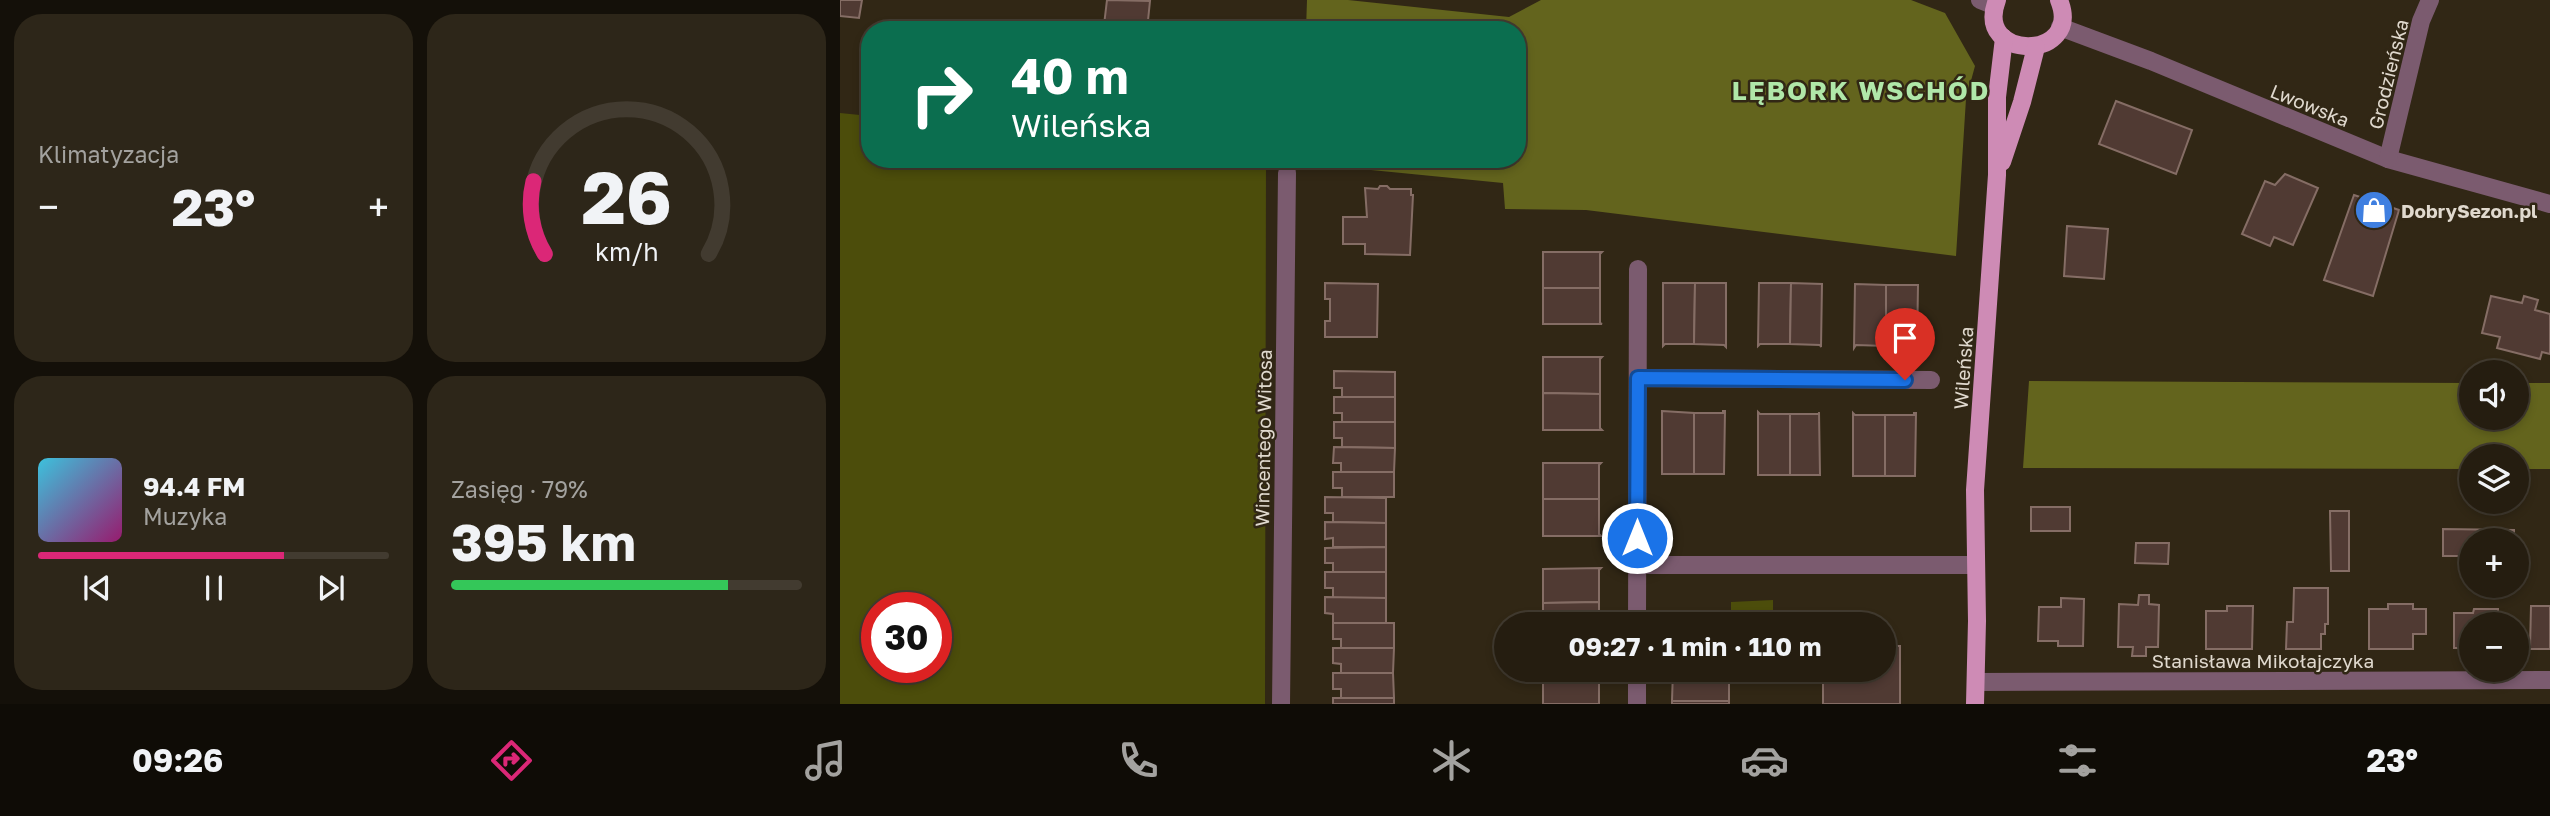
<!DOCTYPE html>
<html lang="pl">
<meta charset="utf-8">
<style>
:root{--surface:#251d10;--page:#2d2619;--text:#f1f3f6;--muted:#a3a29f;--line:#423b30;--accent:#db2777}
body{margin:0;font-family:"Golos Text",sans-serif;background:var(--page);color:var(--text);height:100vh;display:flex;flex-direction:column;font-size:26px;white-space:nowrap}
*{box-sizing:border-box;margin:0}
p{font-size:23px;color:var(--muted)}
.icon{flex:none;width:38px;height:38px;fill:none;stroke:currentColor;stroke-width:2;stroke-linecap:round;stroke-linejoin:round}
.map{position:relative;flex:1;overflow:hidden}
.side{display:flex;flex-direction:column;gap:14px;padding:14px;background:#141009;width:840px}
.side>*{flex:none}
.hud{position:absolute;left:21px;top:21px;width:665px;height:147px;border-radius:28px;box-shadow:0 4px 10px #0003,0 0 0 2px var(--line);background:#0b6e4f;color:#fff;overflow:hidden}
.fabs{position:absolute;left:1619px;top:360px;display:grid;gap:14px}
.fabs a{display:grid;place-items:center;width:70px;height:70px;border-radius:50%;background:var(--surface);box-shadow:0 4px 10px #0003,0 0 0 2px var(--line);font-size:35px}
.speed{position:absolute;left:21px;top:592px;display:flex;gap:14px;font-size:35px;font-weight:700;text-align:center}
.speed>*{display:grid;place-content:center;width:91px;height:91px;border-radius:50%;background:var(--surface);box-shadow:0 4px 10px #0003,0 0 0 2px var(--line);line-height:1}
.speed .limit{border:10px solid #d22;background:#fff;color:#111}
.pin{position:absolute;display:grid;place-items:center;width:60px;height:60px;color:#fff;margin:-72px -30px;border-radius:50% 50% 50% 0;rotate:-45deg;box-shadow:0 0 7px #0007}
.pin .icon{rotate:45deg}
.me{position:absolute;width:77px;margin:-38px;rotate:0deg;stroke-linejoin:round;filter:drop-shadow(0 0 5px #0008)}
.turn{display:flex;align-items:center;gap:24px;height:147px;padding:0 35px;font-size:32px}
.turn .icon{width:91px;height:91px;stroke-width:2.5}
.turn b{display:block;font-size:49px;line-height:60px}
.big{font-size:52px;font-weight:700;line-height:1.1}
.side .tile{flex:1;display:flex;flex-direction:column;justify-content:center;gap:10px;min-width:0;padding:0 24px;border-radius:28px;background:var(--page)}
.side .dial{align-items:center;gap:0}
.dial svg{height:182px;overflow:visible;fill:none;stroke:var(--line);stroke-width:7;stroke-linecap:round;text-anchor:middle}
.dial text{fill:var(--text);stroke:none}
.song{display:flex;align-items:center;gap:21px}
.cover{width:84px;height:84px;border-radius:10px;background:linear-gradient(135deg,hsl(190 70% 55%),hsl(320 70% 35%))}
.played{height:7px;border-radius:4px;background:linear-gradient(90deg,var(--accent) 70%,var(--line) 70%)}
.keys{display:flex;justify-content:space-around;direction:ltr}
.heat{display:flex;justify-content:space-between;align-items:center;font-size:38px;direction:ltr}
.charge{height:10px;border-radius:5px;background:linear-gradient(90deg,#34c759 79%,var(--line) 0)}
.side .tiles{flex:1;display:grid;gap:14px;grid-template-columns:repeat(2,1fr)}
.trip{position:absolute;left:654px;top:612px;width:402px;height:70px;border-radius:35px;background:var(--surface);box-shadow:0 4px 10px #0003,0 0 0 2px var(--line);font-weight:700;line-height:70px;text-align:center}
.dock{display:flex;height:112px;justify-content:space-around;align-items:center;background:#0f0c06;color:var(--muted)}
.dock .icon{width:49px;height:49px}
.dock .current{color:var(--accent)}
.dock b{font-size:32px;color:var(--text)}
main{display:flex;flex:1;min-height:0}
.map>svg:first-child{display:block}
.green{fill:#4c4d0b;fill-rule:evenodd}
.forest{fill:#63641d}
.building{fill:#503a33;stroke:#856d65;stroke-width:2}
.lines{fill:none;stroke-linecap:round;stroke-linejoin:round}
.minor{stroke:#7b5b6f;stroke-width:18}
.major{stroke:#ce8bb5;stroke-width:18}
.route-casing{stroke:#114b97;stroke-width:18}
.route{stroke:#1a73e8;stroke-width:12}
.labels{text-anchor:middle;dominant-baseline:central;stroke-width:5;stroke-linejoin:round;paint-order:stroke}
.street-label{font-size:19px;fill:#e0d9ce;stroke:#312715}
.poi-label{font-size:19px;font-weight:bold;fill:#e0d9ce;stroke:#312715;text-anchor:start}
.district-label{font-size:26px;font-weight:bold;letter-spacing:2px;fill:#b0e7a9;stroke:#312715}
</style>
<main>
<section class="side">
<div class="tiles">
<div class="tile"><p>Klimatyzacja</p>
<div class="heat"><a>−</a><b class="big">23°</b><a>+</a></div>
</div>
<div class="tile dial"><svg viewBox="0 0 100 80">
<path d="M14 69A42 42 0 1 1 86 69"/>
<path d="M14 69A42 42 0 0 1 9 37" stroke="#db2777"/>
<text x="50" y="56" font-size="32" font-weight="700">26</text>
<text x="50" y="72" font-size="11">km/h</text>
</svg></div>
<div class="tile">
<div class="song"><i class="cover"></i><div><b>94.4 FM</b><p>Muzyka</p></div></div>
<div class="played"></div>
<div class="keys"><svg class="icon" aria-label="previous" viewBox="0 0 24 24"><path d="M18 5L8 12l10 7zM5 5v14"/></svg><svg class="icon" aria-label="pause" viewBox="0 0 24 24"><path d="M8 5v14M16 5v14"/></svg><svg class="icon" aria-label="next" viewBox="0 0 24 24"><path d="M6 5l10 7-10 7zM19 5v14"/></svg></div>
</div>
<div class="tile"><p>Zasięg · 79%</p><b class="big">395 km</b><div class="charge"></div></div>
</div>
</section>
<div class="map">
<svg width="1710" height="704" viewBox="0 0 1710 704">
<rect width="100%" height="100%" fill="#312715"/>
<g class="green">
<path d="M0 113 30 116V159H426L425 704H0ZM37 607H96V667H37Z"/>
<polygon points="933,600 933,625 891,625 891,602"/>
</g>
<g class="forest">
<polygon points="467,0 508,0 669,17 701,0 1071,0 1105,13 1135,66 1126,99 1116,256 746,210 665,209 663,183 460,163 460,159 677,159 677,30 466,30"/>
<polygon points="1189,381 1631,383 1631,418 1676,418 1677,383 1710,383 1710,469 1677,469 1676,457 1631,457 1631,469 1183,468"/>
</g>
<g class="building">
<polygon points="0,0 22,0 19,18 0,16"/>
<polygon points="267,0 310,1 307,30 264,25"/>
<polygon points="1276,101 1352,130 1336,174 1259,144"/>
<polygon points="1445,174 1478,188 1453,245 1434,237 1430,246 1402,234 1425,181 1435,185"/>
<polygon points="540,186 547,186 550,189 571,189 571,195 573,195 570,255 525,254 525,244 503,244 503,217 527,217 525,188 538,189"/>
<polygon points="1514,195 1559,210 1533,296 1484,280"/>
<polygon points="1227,226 1268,229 1264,279 1224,276"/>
<polygon points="703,252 762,252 760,254 760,288 703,288"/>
<polygon points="485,283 538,284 537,337 485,337 485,321 490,321 490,299 485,299"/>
<polygon points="823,283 855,283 854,344 825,344 823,346"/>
<polygon points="855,283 886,283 886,347 884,345 854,344"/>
<polygon points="919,283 951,283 950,344 920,344 918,346"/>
<polygon points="951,283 982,284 981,347 980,345 950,344"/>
<polygon points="1015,284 1046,285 1046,346 1016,345 1014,348"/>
<polygon points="1046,285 1078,285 1077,348 1075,346 1046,346"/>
<polygon points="703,288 760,288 760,323 762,324 703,324"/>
<polygon points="1651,296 1682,303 1684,296 1698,300 1695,310 1710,314 1710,354 1702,352 1700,359 1657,348 1660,337 1642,333"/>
<polygon points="703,357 762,357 760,359 760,394 703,393"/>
<polygon points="494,371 555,372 555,397 502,397 502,388 494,388"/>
<polygon points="703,393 760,394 760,428 762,430 703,430"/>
<polygon points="494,397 555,397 555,422 502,422 502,413 494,413"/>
<polygon points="822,411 854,413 854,474 822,474"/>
<polygon points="883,411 885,411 884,474 854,474 854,413 883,413"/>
<polygon points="918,412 920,414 950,414 950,475 918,475"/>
<polygon points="979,412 980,475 950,475 950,414 979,414"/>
<polygon points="1013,413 1015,415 1045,415 1045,476 1013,476"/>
<polygon points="1074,413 1076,413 1075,476 1045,476 1045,415 1074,415"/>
<polygon points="494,422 555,422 555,448 502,447 502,438 494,438"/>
<polygon points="494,447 555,448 554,472 501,472 501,463 493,463"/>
<polygon points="703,463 761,463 759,465 759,499 703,499"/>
<polygon points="493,472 554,472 554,497 502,497 502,488 493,488"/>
<polygon points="485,497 546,498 546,523 493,522 493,513 485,513"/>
<polygon points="703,499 759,499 759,534 761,536 703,536"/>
<rect x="1191" y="507" width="39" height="24"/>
<polygon points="1490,511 1509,511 1509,571 1491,571"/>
<polygon points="485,522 546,523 546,547 493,547 493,538 485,539"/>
<polygon points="1603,529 1674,530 1674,541 1631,541 1631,556 1603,556"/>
<polygon points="1296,543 1329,543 1328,564 1295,563"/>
<polygon points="546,547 546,572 493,572 493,563 485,563 485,548"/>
<polygon points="761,568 759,570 759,602 703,603 703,569"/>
<polygon points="485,572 546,572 546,598 493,598 493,588 485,588"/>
<polygon points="1454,588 1488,588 1488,624 1485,624 1485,634 1481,634 1481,649 1446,649 1447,622 1453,622"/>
<polygon points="1299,595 1309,595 1309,604 1319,605 1318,647 1306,647 1306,656 1292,656 1293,647 1278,647 1279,604 1298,605"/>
<polygon points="485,597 546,598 546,623 493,623 493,614 485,613"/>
<polygon points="1221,598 1244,599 1243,646 1218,646 1218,641 1198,641 1199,607 1221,607"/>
<polygon points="759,602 759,625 703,625 703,603"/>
<polygon points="1548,604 1573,604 1573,609 1586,609 1586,634 1573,634 1573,649 1529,649 1529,609 1548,609"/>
<polygon points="1387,606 1413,606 1412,649 1366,649 1366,611 1387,611"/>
<polygon points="1691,606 1710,606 1710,649 1690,649"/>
<polygon points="1634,609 1658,609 1658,625 1631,625 1631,648 1614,648 1614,613 1633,613"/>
<polygon points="493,623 554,623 554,648 501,648 501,639 493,639"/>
<polygon points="1045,646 1060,646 1060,704 983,704 983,670 1045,670"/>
<polygon points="493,648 554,648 553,673 501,673 501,664 493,663"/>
<polygon points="703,670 761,670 759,672 759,704 703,704"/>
<polygon points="833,670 889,670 889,701 832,701"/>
<polygon points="493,673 553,673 554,698 501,698 501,689 493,689"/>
<rect x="493" y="698" width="61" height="6"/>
<rect x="832" y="701" width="57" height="3"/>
</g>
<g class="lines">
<g class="minor">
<polyline points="1140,0 1155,6"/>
<polyline points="1220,27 1311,61 1548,159 1710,204"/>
<polyline points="1548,159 1581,21 1590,0"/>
<polyline points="798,378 1091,380"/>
<polyline points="797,565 1135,565"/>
<polyline points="797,625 798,269"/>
<polyline points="1136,682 1710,680"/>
<polyline points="441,704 447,173"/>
<polyline points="797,704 797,670"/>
</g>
<g class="major">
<path d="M1157 0C1133 62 1244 61 1219 0"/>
<polyline points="1162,162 1182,102 1196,47"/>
<polyline points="1135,704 1137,621 1135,490 1157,175 1157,97 1164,38"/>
</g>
</g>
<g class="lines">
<g class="route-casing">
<polyline id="route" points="797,538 798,378 1065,380"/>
</g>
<use href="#route" class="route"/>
</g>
<defs>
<g id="shop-disc" transform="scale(2.0125)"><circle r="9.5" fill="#3f7fe0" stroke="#312715"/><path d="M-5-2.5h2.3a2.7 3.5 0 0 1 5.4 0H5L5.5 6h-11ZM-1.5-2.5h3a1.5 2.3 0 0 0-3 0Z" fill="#fff"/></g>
</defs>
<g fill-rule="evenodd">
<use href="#shop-disc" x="1534" y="210"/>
</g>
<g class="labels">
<g class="street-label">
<text transform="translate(1548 74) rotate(-76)">Grodzieńska</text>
<text transform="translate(1470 105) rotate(22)">Lwowska</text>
<text transform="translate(1123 368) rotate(-86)">Wileńska</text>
<text transform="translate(423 438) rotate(-89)">Wincentego Witosa</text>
<text x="1423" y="660">Stanisława Mikołajczyka</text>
</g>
<g class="poi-label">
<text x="1561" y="210">DobrySezon.pl</text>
</g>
<g class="district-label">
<text x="1021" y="90">LĘBORK WSCHÓD</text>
</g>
</g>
</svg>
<div class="fabs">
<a><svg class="icon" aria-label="sound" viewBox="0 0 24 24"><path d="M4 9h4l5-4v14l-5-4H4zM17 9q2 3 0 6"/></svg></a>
<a><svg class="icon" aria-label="layers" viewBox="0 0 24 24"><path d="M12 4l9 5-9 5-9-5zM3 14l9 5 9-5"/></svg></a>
<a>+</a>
<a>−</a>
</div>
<div class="speed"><div class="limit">30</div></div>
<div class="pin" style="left:1065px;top:380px;background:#d93025"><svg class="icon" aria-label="arrive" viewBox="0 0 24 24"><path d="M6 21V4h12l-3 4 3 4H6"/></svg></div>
<svg class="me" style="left:797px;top:538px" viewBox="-20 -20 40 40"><circle r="17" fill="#1a73e8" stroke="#fff" stroke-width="3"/><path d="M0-11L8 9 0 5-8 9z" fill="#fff"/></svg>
<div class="trip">09:27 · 1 min · 110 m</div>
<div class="hud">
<div class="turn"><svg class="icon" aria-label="right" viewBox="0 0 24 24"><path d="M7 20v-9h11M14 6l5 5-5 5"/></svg><div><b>40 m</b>Wileńska</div></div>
</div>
</div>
</main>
<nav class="dock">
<b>09:26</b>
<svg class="icon current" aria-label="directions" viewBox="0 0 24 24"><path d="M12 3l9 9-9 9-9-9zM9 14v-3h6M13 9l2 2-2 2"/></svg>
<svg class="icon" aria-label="music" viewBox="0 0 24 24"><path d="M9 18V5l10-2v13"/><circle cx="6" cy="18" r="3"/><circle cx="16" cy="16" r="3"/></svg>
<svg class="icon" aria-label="phone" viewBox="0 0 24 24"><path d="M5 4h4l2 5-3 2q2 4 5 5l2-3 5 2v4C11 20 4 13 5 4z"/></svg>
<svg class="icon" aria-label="climate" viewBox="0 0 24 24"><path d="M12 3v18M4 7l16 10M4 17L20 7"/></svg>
<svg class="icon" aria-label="car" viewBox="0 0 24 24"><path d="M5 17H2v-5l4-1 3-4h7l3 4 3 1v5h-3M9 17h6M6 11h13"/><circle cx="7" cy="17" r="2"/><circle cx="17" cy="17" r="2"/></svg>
<svg class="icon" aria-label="filters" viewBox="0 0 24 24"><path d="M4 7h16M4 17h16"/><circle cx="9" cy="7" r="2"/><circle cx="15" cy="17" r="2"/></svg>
<b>23°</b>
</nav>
